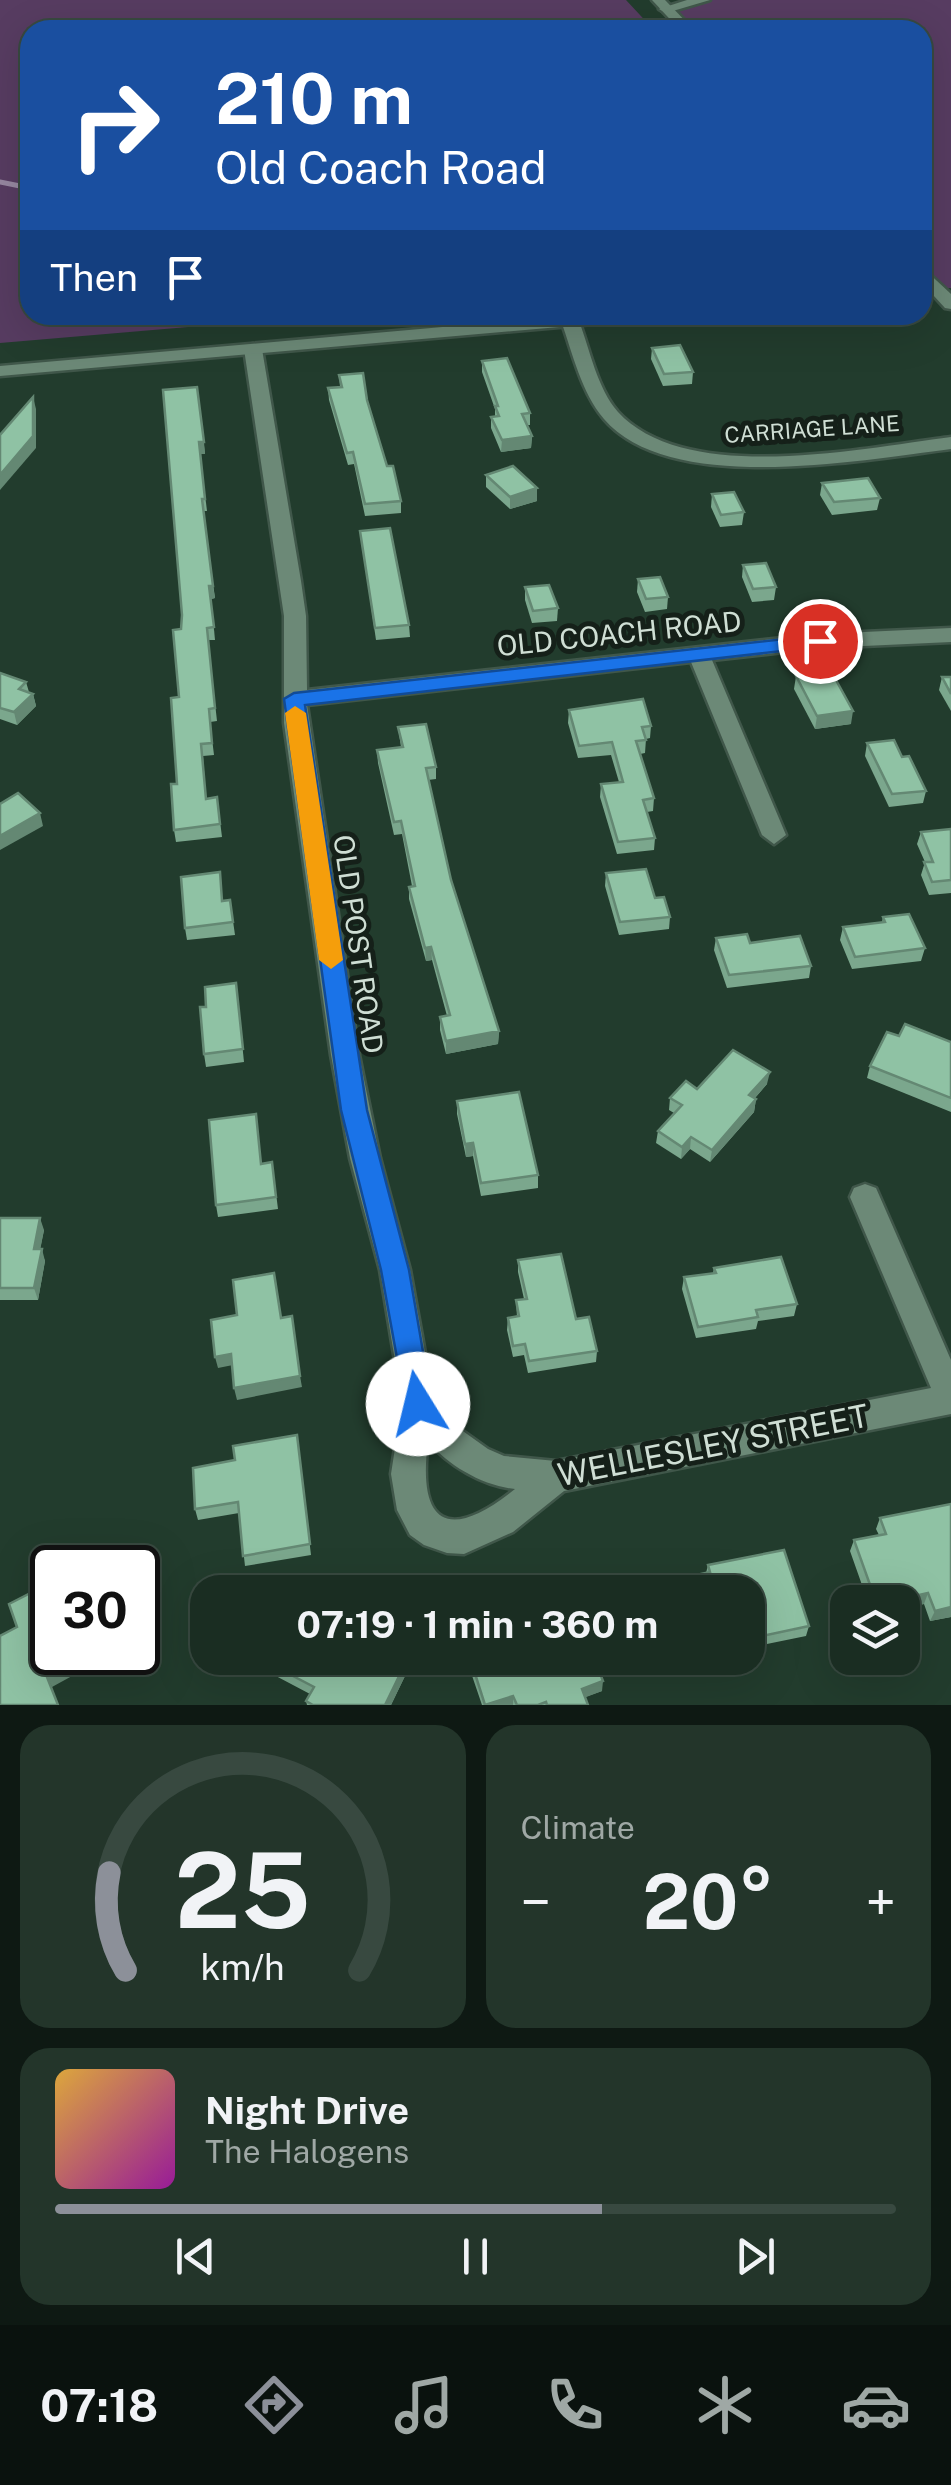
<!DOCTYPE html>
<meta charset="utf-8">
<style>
:root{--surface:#1a2d22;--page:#23352a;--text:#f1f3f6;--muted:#9fa8a5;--line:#384940;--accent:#8c9099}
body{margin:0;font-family:"Public Sans",sans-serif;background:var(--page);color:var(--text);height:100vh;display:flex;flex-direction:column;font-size:38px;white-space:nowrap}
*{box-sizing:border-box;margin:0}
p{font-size:32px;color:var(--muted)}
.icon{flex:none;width:55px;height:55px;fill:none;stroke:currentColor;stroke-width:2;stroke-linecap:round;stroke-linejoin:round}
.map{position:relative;height:1705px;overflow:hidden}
.side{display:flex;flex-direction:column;gap:20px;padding:20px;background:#0e1913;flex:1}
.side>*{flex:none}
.hud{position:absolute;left:20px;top:20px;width:912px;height:305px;border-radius:30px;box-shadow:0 10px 40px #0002,0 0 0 2px var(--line);background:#1a4fa0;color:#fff;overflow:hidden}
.tools{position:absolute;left:830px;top:1585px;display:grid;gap:20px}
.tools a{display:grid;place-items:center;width:90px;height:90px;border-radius:20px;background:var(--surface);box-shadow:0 10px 40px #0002,0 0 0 2px var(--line);font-size:50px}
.speed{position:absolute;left:30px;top:1545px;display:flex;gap:20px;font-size:50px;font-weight:700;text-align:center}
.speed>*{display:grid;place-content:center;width:130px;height:130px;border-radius:50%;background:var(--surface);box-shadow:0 10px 40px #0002,0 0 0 2px var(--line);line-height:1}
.speed .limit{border:5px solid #111;border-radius:15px;background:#fff;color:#111}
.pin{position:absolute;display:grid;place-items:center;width:85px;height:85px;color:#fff;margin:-42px;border:5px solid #fff;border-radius:50%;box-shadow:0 2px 10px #0007}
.me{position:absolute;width:110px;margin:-55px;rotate:351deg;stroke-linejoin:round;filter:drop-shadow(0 0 8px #0008)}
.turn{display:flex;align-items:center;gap:35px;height:210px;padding:0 30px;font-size:45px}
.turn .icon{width:130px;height:130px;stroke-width:2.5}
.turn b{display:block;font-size:70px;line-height:85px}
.then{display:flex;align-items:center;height:95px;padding:0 30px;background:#0003;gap:20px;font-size:38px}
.big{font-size:75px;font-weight:700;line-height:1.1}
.side .tile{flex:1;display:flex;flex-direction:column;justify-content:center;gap:15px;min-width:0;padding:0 35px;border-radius:30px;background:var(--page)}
.side .dial{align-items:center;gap:0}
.dial svg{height:260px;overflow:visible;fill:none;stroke:var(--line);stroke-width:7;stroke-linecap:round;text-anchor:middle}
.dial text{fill:var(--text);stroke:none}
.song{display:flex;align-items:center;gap:30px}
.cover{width:120px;height:120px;border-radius:15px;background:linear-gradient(135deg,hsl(40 70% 55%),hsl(300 70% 35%))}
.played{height:10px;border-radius:5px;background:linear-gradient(90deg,var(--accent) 65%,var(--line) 65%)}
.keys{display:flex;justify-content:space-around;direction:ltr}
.heat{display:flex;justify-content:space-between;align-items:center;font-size:55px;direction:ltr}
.side .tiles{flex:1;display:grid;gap:20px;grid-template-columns:1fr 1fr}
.tile:last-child{grid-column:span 2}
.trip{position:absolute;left:190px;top:1575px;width:575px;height:100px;border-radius:30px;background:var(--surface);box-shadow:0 10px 40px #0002,0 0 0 2px var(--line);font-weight:700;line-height:100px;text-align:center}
.menu{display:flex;height:160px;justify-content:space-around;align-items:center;background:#0a120e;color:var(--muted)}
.menu .icon{width:70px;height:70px}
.menu .selected{color:var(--accent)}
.menu b{font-size:45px;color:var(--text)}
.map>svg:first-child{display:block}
.green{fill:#573c61}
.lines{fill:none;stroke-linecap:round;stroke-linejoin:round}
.stream{stroke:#9687a0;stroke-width:5}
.street-casing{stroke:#40574a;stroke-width:5}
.secondary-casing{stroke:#40574a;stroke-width:5}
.street{fill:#6c8977;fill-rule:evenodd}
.secondary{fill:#6c8977;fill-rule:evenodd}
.wall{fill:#7ba78d}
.shaded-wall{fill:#648873}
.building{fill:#8fc2a4;stroke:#648873;stroke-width:2.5}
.route{fill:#1a73e8;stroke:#114b97;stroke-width:2.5}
.slow{fill:#f59e0b}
.labels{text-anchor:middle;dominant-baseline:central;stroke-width:10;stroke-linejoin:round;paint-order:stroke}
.far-street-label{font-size:22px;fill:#cfded4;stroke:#152019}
.street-label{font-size:28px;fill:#cfded4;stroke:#152019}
.near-street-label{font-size:32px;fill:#cfded4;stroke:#152019}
</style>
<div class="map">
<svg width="951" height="1705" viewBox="0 0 951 1705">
<rect width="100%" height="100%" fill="#223c2d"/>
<g class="green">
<polygon points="0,0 626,0 654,30 30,30 30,315 331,315 0,343"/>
<polygon points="701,0 951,0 951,288 942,289 923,268 922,30 695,30 674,8"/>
</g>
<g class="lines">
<polyline class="stream" points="0,182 30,188"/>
<g class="street-casing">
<g id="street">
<polygon points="687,0 710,0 666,13 659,9"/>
<path d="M570 316 579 321C590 350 597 388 618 412 686 486 863 448 951 437V449C861 460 670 496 604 419 581 392 573 354 561 321Z"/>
<path d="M253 344 262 349 301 581 306 616 307 690 820 634 951 628V642L820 648 712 660 786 835 774 844 762 835 691 662 307 705 359 1055 380 1158 410 1270 433 1397 460 1429 488 1449 504 1456 556 1461 931 1388 850 1197 854 1188 865 1184 876 1188 951 1360V1414L564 1491 513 1532 464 1554 447 1553 424 1545 410 1535 397 1510 391 1474 402 1403 380 1270 350 1158 331 1055 284 723V616L244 349ZM428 1441C448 1466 484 1486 515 1489 449 1542 417 1526 428 1441Z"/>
</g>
</g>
<g class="secondary-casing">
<g id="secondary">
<polygon points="652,0 665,0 694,30 680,30"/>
<polygon points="922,267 951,294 951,309 945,308 922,283"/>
<polygon points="579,315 648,315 639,320 0,376 0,366"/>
</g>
</g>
<use href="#street" class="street"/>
<use href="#secondary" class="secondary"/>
</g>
<g class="wall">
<polygon points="652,348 693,372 692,384 663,386 651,359"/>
<polygon points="482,361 530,413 530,425 527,425 532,436 531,448 501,452 491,428 491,417 495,416 495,409 482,372"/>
<polygon points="339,375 367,400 387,466 401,501 401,513 365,516 354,464 348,465 329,400 328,388 340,387"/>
<polygon points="197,387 205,454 200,454 207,511 203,511 215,598 211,599 215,640 208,640 217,721 210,722 214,755 203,756 206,799 217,797 222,837 176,842 174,830 177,784 181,629"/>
<polygon points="486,475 537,488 537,501 510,509 486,487"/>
<polygon points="822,483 880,498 877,510 832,515 820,495"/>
<polygon points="712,494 744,512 742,525 720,527 711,507"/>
<polygon points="360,531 409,625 410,637 376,640"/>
<polygon points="743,565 776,587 774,600 752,602 742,577"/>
<polygon points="638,579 668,597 667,609 645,612 637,592"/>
<polygon points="525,587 558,608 557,621 532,623 525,600"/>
<polygon points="0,673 26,682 29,692 33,694 36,706 17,725 0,719"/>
<polygon points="796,676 851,724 815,729 794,689"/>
<polygon points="942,677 951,677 951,711 939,690"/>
<polygon points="569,710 651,726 650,738 646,739 645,753 640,754 654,798 653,811 647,812 655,838 654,850 617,854 600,797 601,784 619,782 611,755 578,758 568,723"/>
<polygon points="398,727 436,767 436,779 428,780 451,880 499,1031 498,1044 446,1054 440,1030 440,1017 447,1016 432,960 426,961 409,899 409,887 412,886 402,834 394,835 378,763 377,750 401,747"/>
<polygon points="867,743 902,757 926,791 923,803 889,807 865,756"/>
<polygon points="951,829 951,893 929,895 921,875 925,862 917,844 921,832"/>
<polygon points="606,873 655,898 670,917 669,929 619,935 605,886"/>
<polygon points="230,900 235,935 187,940 185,928 223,901"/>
<polygon points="883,917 925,948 921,961 852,969 840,940 843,927 882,922"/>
<polygon points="716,938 750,943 811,966 809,978 727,988 714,950"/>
<polygon points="236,983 244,1062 206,1067 204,1054"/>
<polygon points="899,1036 951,1042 951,1112 867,1078 870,1066"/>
<polygon points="767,1084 755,1098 756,1099 754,1112 710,1162 690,1149 681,1159 656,1143 658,1131 674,1113 669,1110 670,1098 697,1089"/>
<polygon points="457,1101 538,1175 538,1188 481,1196 473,1156 466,1157 457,1114"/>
<polygon points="272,1162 278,1209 218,1217 216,1205 261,1164"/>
<polygon points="0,1218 44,1230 40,1249 45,1261 38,1300 0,1300"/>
<polygon points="518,1260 576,1319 597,1351 596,1362 528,1373 524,1355 513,1357 507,1330 508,1318 517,1317 516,1300 524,1299 518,1272"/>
<polygon points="714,1268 797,1304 794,1316 758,1321 756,1329 696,1338 682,1289 684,1277 713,1273"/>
<polygon points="297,1435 311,1555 245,1566 239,1513 198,1520 195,1509 235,1460"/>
<polygon points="951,1504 951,1617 930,1621 924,1604 905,1608 902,1599 887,1602 868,1602 850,1551 854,1540 879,1535 876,1529 880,1518"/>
<polygon points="708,1565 809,1626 806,1636 748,1648 748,1592 659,1592 661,1583 706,1573"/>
<polygon points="276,1658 395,1658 393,1660 405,1676 391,1705 307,1705 306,1701 310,1694 274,1675 272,1665"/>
<polygon points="466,1658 594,1658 602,1691 585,1697 588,1705 482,1705"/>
</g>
<g class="shaded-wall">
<polygon points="33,397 36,409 36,448 0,490 0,475"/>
<polygon points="532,436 531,448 501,452 502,440"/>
<polygon points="199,442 204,442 205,454 200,454 207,511"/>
<polygon points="537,488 537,501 510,509 510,497"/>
<polygon points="209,586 213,586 215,598 211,599 215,640"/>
<polygon points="33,694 36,706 17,725 14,712"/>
<polygon points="853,711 851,724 815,729 817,716"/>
<polygon points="40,813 43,826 0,850 0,836"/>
<polygon points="431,947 432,960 426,961 425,948"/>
<polygon points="499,1031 498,1044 446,1054 446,1041"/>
<polygon points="770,1072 767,1084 747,1107 749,1095"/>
<polygon points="756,1099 754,1112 710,1162 712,1150"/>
<polygon points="691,1137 690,1149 681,1159 682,1147"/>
<polygon points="473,1143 473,1156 466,1157 465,1144"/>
<polygon points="40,1218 44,1230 38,1261 34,1249"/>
<polygon points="42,1249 45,1261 38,1300 34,1288"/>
<polygon points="231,1354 233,1365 218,1368 215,1357"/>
<polygon points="300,1376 302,1387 237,1400 234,1388"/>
<polygon points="928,1593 924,1604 905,1608 910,1597"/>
<polygon points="951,1607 951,1617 930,1621 935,1611"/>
<polygon points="88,1655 92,1665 52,1687 47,1677"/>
<polygon points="404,1666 405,1676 391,1705 385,1705"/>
<polygon points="603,1681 602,1691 581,1699 582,1689"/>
<polygon points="513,1696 513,1705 488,1705"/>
</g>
<g class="building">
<polygon points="680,345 693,372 664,374 652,348"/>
<polygon points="507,358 530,413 522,414 532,436 502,440 491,417 499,416 495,406 498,406 482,361"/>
<polygon points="363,373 367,400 387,466 393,466 401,501 365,504 353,452 347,453 328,388 342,387 339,375"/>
<polygon points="197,387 204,442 199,442 205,499 202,499 213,586 209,586 214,627 207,628 215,708 209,709 212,743 201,744 206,799 217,797 220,824 174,830 171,784 177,784 171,698 179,697 173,630 181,629 182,615 163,390"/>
<polygon points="33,397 33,436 0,475 0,435"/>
<polygon points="513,466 537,488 510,497 486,475"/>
<polygon points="868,478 880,498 834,502 822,483"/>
<polygon points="734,492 744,512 721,515 712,494"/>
<polygon points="390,528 409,625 375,628 360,531"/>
<polygon points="766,563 776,587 753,589 743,565"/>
<polygon points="660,577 668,597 646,599 638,579"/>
<polygon points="549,585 558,608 533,611 525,587"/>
<polygon points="831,671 853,711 817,716 796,676"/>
<polygon points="0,673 26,682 19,689 33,694 14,712 0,708"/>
<polygon points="942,677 951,677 951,694"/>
<polygon points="643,699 651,726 642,727 646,740 636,741 654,798 643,800 655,838 618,842 601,784 623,782 612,742 579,746 569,710"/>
<polygon points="426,724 436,767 426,768 451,880 499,1031 446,1041 440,1017 450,1015 431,947 425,948 409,887 415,886 401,821 394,822 377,750 403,747 398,727"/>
<polygon points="894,740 902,757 909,756 926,791 892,794 867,743"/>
<polygon points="18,793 40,813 0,836 0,804"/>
<polygon points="951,829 951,880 932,882 924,862 933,862 921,832"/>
<polygon points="646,869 655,898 664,897 670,917 620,922 606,873"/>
<polygon points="220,872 222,901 230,900 233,922 185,928 181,877"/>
<polygon points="909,914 925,948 855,957 843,927 885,922 883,917"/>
<polygon points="747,934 750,943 800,936 811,966 729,975 716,938"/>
<polygon points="236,983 243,1049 204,1054 200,1007 206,1007 205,987"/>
<polygon points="905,1024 951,1042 951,1098 870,1066 887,1032 899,1036"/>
<polygon points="733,1050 770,1072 749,1095 756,1099 712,1150 691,1137 682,1147 658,1131 682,1105 670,1098 686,1081 697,1089"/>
<polygon points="519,1092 538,1175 481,1183 473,1143 465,1144 457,1101"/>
<polygon points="256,1114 261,1164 272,1162 276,1197 216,1205 209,1120"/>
<polygon points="0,1218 40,1218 34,1249 42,1249 34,1288 0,1288"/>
<polygon points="561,1254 576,1319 589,1317 597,1351 529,1361 525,1344 513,1346 508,1318 519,1316 516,1300 527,1299 518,1260"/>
<polygon points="781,1257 797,1304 756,1310 758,1317 698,1327 684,1277 716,1273 714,1268"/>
<polygon points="274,1273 281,1318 292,1316 300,1376 234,1388 231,1354 215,1357 211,1320 237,1315 233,1280"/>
<polygon points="297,1435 310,1544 243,1556 238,1502 195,1509 193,1468 235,1460 233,1446"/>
<polygon points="951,1504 951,1607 935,1611 928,1593 910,1597 907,1589 874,1596 854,1540 886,1534 880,1518"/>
<polygon points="784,1550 809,1626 748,1639 748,1592 664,1592 661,1583 710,1572 708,1565"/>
<polygon points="52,1582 52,1652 87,1652 88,1655 47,1677 58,1705 0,1705 0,1636 17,1627 9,1604"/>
<polygon points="276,1658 389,1658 404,1666 385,1705 313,1705 306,1701 314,1687 272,1665"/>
<polygon points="470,1658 594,1658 603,1681 582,1689 588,1705 547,1705 546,1702 538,1705 517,1705 513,1696 485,1705"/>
</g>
<polygon class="route" points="820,635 830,641 827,646 305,705 367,1110 409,1270 432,1404 428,1413 418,1417 407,1413 381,1270 341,1110 284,699 294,693"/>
<polygon class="slow" points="295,706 306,713 343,960 331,969 319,960 285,713"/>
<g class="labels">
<g class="far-street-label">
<text transform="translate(812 429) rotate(-4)">CARRIAGE LANE</text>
</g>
<g class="street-label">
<text transform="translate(619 633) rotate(-6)">OLD COACH ROAD</text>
<text transform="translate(359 944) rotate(82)">OLD POST ROAD</text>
</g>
<g class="near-street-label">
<text transform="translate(713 1445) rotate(-11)">WELLESLEY STREET</text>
</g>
</g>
</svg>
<div class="tools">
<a><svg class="icon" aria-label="layers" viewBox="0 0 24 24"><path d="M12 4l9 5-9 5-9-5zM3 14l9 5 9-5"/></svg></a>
</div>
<div class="speed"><div class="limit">30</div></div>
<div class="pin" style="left:820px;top:641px;background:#d93025"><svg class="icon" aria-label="arrive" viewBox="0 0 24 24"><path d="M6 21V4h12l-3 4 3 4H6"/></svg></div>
<svg class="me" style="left:418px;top:1404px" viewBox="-20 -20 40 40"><circle r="19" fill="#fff"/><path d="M0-13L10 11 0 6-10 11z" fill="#1a73e8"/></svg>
<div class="trip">07:19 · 1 min · 360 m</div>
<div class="hud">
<div class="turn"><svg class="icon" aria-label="right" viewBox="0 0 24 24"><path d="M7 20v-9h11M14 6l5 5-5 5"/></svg><div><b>210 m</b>Old Coach Road</div></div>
<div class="then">Then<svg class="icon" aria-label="arrive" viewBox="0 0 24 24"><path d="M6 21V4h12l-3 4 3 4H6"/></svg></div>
</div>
</div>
<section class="side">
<div class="tiles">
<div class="tile dial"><svg viewBox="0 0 100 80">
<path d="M14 69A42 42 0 1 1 86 69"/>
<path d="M14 69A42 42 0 0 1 9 39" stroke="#8c9099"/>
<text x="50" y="56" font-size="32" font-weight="700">25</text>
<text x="50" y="72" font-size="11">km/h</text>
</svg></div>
<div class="tile"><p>Climate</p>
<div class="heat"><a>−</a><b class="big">20°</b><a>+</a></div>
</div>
<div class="tile">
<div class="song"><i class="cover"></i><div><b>Night Drive</b><p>The Halogens</p></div></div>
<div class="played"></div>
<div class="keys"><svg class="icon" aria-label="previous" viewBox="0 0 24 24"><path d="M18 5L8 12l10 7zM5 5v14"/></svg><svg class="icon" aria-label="pause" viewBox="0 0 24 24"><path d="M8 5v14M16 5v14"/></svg><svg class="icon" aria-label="next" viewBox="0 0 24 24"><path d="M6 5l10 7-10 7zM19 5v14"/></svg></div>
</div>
</div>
</section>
<nav class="menu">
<b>07:18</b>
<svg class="icon selected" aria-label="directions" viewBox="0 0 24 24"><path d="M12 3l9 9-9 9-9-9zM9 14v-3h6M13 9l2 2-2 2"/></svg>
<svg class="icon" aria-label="music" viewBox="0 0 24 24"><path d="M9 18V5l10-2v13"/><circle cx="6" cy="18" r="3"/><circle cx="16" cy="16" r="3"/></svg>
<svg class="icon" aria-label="phone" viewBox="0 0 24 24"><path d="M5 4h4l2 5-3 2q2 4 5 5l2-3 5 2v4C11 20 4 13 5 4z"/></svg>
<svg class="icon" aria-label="climate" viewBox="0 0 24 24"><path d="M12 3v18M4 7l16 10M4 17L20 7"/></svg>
<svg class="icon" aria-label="car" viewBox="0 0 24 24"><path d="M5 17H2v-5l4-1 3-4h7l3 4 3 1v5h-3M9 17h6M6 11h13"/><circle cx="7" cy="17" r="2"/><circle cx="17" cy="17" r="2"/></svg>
</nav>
